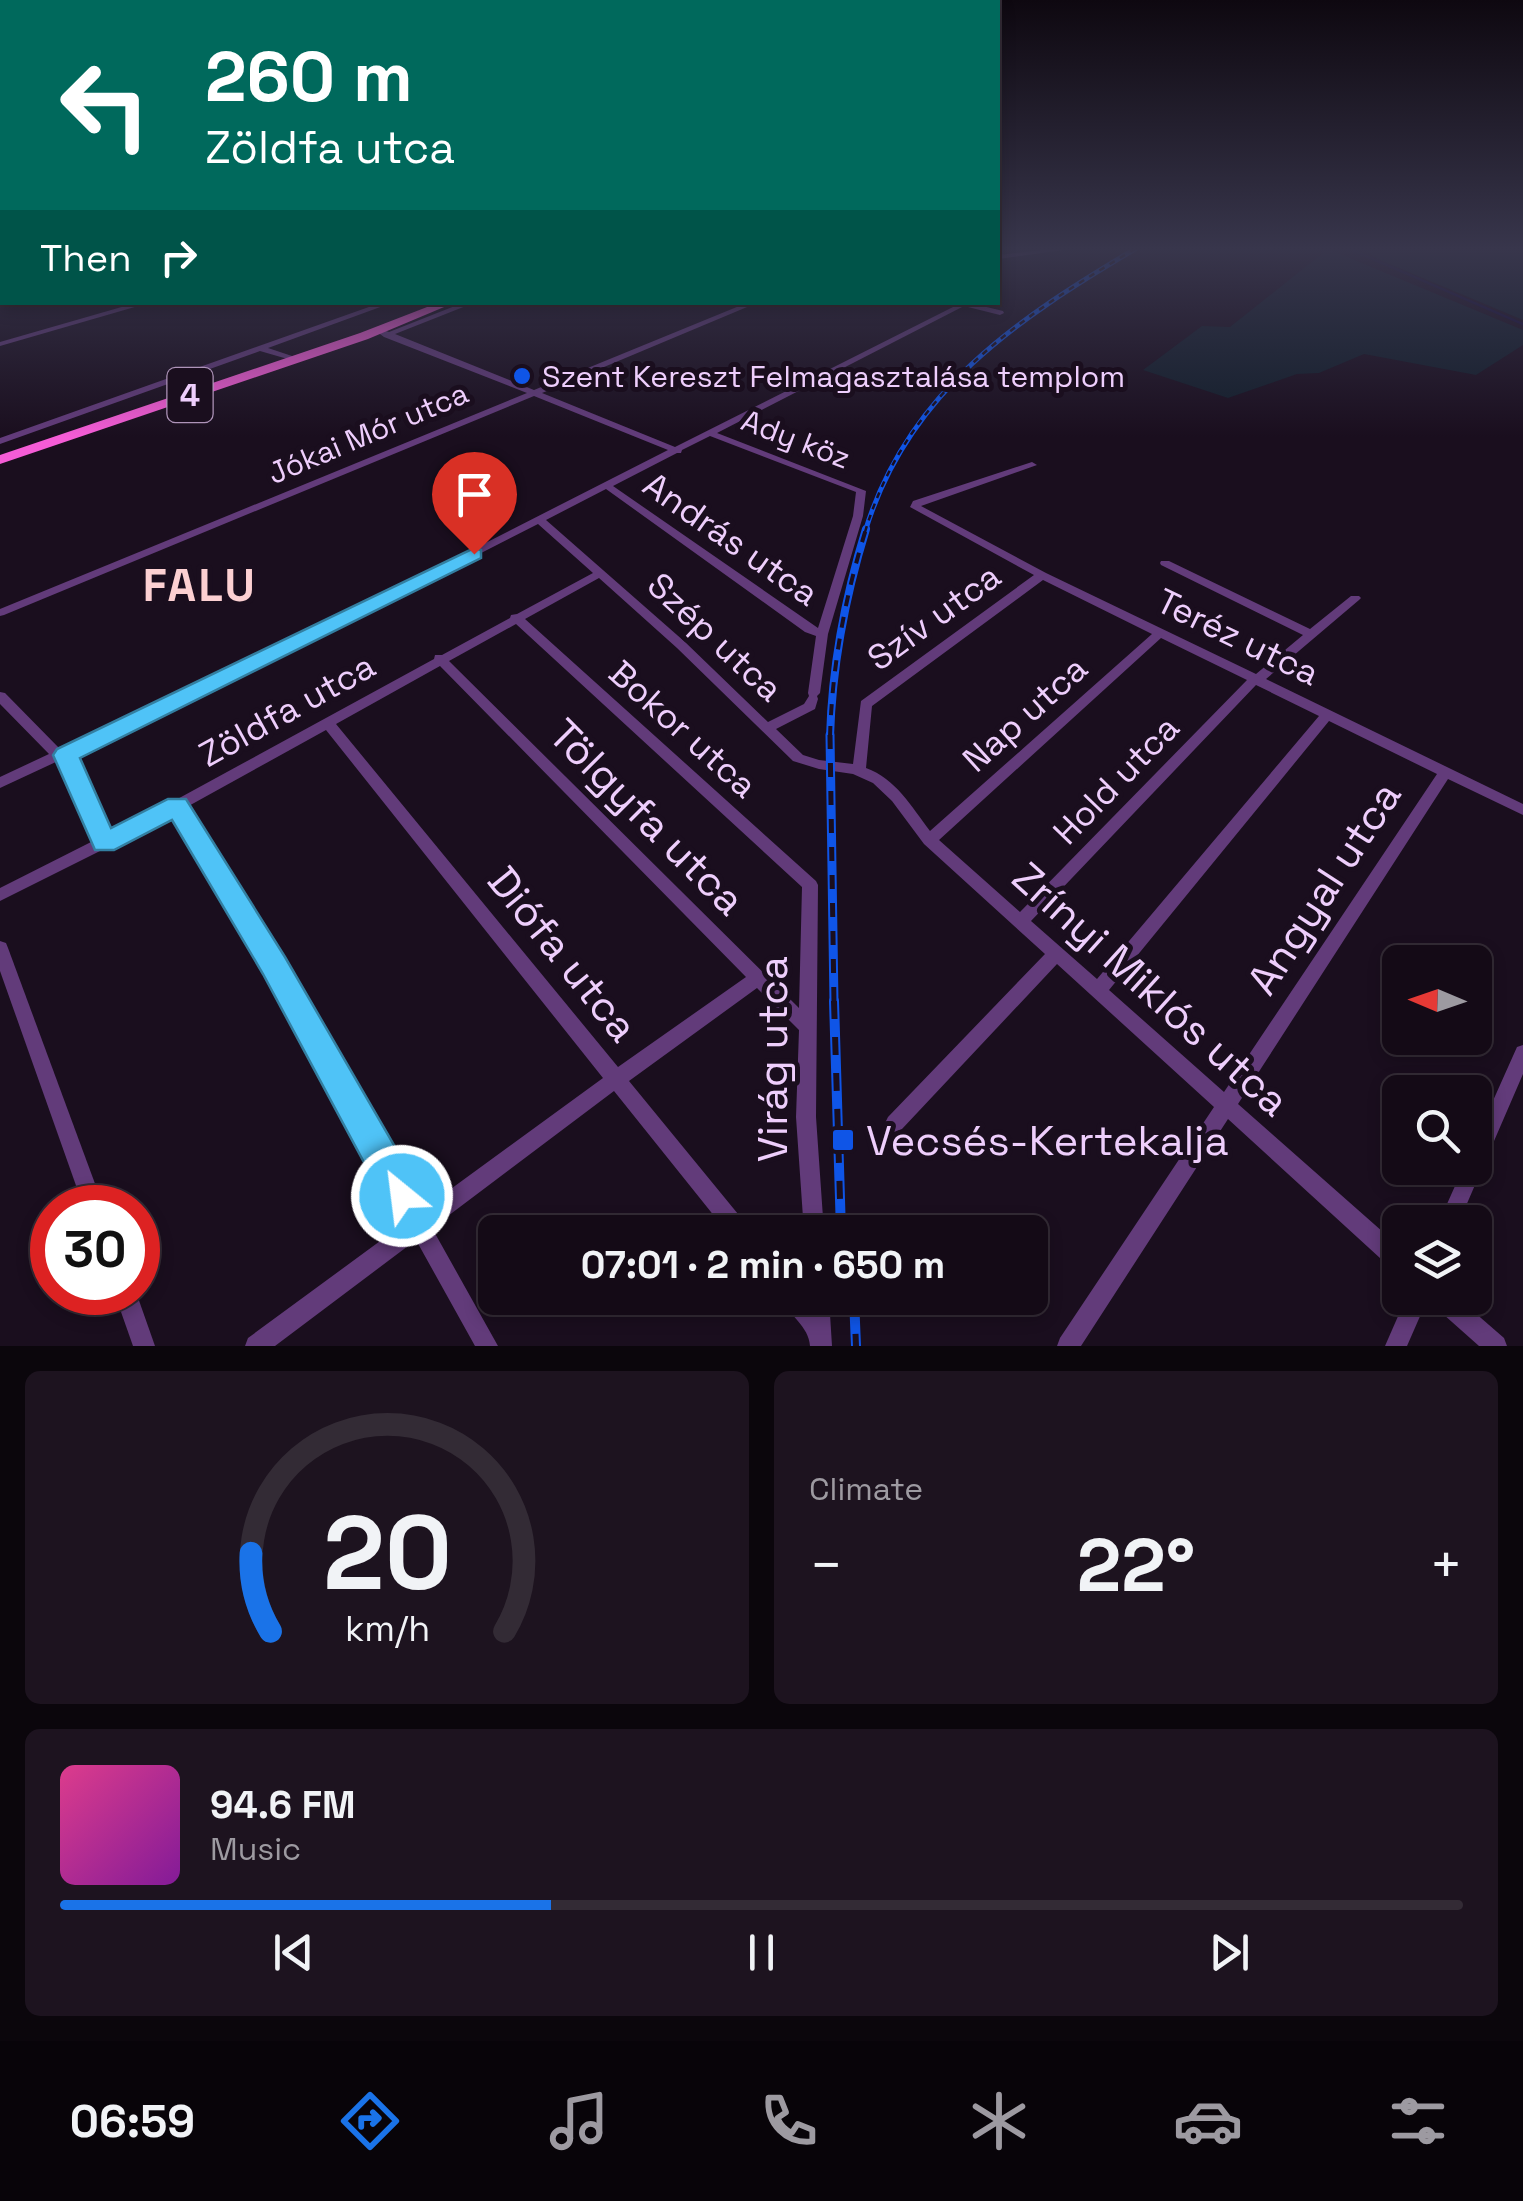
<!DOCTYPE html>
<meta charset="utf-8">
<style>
:root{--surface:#140a16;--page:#1d131f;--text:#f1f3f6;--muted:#9d9aa1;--line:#332b35;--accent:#1a73e8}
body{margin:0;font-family:"Space Grotesk",sans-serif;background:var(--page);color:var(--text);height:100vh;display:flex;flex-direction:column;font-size:38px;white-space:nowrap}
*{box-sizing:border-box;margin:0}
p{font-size:32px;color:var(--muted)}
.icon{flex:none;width:55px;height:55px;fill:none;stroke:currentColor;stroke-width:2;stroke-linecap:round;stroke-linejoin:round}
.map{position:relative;height:1346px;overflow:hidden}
.sheet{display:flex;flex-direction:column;gap:25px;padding:25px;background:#0b060c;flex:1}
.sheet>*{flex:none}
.top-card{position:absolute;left:0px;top:0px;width:1000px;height:305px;box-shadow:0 5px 15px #0003,0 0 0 2px var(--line);background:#00695c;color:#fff;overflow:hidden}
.needle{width:65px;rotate:272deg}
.fabs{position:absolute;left:1382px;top:945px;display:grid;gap:20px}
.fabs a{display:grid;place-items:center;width:110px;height:110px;border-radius:15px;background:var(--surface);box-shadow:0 5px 15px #0003,0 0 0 2px var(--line);font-size:50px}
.speed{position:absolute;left:30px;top:1185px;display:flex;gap:20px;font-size:50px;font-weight:700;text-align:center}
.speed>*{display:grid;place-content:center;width:130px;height:130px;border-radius:50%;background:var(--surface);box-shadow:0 5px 15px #0003,0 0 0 2px var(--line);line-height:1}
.speed .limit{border:15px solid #d22;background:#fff;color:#111}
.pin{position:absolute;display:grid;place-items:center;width:85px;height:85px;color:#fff;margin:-102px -42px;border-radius:50% 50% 50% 0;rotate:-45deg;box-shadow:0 0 10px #0007}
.pin .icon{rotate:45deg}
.me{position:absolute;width:110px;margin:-55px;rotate:331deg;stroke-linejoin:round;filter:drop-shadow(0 0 8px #0008)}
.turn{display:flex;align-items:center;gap:35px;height:210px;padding:0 40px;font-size:45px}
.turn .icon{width:130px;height:130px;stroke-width:2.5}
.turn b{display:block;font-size:70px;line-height:85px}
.then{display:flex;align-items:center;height:95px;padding:0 40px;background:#0003;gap:20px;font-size:38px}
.big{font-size:75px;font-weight:700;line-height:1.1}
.sheet .tile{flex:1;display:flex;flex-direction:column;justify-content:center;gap:15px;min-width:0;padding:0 35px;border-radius:15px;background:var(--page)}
.sheet .dial{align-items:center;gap:0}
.dial svg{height:260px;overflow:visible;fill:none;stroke:var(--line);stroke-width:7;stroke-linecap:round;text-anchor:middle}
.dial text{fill:var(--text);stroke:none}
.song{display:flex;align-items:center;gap:30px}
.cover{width:120px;height:120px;border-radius:15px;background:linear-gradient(135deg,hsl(330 70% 55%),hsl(290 70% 35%))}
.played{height:10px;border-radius:5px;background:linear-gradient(90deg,var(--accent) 35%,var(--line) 35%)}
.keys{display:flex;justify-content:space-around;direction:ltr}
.heat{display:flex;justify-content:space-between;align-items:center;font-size:55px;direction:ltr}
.sheet .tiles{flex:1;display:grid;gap:25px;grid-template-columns:1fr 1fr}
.tile:last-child{grid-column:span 2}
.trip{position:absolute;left:478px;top:1215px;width:570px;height:100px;border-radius:15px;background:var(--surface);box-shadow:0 5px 15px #0003,0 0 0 2px var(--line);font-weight:700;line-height:100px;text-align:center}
.dock{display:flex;height:160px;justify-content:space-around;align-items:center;background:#080409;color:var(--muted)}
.dock .icon{width:70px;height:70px}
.dock .selected{color:var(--accent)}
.dock b{font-size:45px;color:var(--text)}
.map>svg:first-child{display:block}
.green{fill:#131e2b}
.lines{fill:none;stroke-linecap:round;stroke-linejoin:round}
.stream{stroke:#150c39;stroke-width:2.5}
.minor{fill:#623b7a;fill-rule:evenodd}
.primary{fill:#f55cd6;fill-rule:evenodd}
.rail-far3-casing{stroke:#0f55e7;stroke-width:5}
.rail-far2-casing{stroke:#0f55e7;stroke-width:8}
.rail-far1-casing{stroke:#0f55e7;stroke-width:9}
.rail-casing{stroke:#0f55e7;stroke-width:10}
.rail-far3{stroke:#1a0e1e;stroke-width:2.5;stroke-dasharray:6;stroke-linecap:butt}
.rail-far2{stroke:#1a0e1e;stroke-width:4;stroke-dasharray:11;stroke-linecap:butt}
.rail-far1{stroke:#1a0e1e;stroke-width:5;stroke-dasharray:14;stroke-linecap:butt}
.rail{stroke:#1a0e1e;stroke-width:6;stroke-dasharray:18;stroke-linecap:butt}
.route{fill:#4fc3f7;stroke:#337fa1;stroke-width:2.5}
.poi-dot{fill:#0f55e7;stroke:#1a0e1e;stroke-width:4}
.labels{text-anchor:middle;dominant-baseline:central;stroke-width:10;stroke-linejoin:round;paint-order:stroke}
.far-poi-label{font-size:30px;fill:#eecefc;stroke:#1a0e1e;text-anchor:start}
.far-street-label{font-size:30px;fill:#eecefc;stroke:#1a0e1e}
.shield{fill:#1a0e1e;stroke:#ae94b9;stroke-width:2.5}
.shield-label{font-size:32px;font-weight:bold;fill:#eecefc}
.street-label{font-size:35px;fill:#eecefc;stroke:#1a0e1e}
.near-street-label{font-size:42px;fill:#eecefc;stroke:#1a0e1e}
.near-poi-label{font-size:42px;fill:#eecefc;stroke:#1a0e1e;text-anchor:start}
.district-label{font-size:45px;font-weight:bold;letter-spacing:2.5px;fill:#fcd0d2;stroke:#1a0e1e}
</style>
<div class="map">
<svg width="1523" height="1346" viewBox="0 0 1523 1346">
<rect width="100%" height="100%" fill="#1a0e1e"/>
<g class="green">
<polygon points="1328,249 1523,330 1523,345 1476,375 1364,354 1319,373 1297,374 1228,398 1143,370 1202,326 1230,327"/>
<polygon points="1361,249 1523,249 1523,320 1380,260"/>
</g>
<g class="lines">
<polyline class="stream" points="1350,249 1523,324"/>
<g class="minor">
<polygon points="1052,249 1071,249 998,259 998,255"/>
<polygon points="139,302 152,302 0,346 0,342"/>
<polygon points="383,302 394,302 268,348 298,358 298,362 260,351 0,444 0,438"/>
<path d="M465 302H476L395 334 534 390 749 302H759L542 393 675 447 957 305 956 302H966L1003 311 1004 313 1000 315 964 306 717 433 866 491 863 516 828 634 820 693 817 696 818 699 815 709 776 729 803 755 819 760 853 764 861 701 1034 575 910 507 913 501 1029 463 1032 462 1037 465 921 506 1046 573 1256 674 1303 635 1161 565 1160 563 1161 561H1169L1310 629 1351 596H1359L1361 598 1359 600 1266 679 1523 804V815L1448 779 1238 1104 1400 1247V1272L1392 1269 1228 1119 1081 1346H1057L1060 1338 1214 1107 1057 964 902 1129 895 1132 888 1129 885 1123 888 1117 1045 954 924 844 892 801 873 783 853 774 819 769 793 761 677 648 599 578 525 619 816 881 818 885 816 1117 824 1232H804L796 1117 799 1030 757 988 629 1081 747 1225 750 1232H727L614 1091 432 1228 498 1346H475L416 1240 275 1346H245L248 1338 406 1222 268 970 174 814 0 901V888L95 840 62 761H58L0 788V777L49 754 0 704V692L5 693 60 749 336 619 668 450 534 396 4 615 0 616V609L527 393 384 337 376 331 380 329 389 332ZM710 436 856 492 853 516 818 628 613 486 677 453H681L682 450ZM606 489 805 632 816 636 808 693 809 696 804 704 768 722 685 642 546 520ZM538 524 593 573 517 614 511 615 510 618 442 655H435L434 659 172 802 108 834 72 754 344 623ZM1043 580 1152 634 930 831C911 806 896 779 866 768L872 706ZM516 624 802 887 799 1008 449 661ZM1161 638 1247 680 1020 912 939 840ZM440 666 746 977 618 1067 336 724ZM1256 685 1319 716 1097 979 1031 921ZM1329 721 1437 774 1224 1092 1109 990ZM326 730 603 1078 422 1210 280 960 185 808Z"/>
<polygon points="0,941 6,943 8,948 104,1208 84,1208 0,971"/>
<polygon points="1523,1045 1523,1074 1459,1222 1439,1222 1463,1168 1475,1168 1475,1141 1517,1047"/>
<polygon points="114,1292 136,1292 155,1346 133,1346"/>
<path d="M781 1298H829L832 1346H810C809 1326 789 1316 781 1298Z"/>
<polygon points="1406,1298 1428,1298 1407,1346 1385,1346"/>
<polygon points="1431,1298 1458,1298 1504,1338 1507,1346 1479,1346 1434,1306"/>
</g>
<polygon class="primary" points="440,302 456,302 368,339 0,464 0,455 360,333"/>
<g class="rail-far3-casing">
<path id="rail-far3" d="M865 532C907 392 1017 319 1135 249"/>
</g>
<g class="rail-far2-casing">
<path id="rail-far2" d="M830 737C832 666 845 597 866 529"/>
</g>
<g class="rail-far1-casing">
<polyline id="rail-far1" points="830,735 834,1003"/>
</g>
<g class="rail-casing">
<g id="rail">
<polyline points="834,1001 841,1232"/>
<polyline points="854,1298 856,1346"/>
</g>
</g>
<use href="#rail-far3" class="rail-far3"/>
<use href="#rail-far2" class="rail-far2"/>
<use href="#rail-far1" class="rail-far1"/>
<use href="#rail" class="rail"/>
</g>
<linearGradient id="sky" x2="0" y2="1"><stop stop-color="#0e0810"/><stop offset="0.57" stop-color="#38364c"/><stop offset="1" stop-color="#38364c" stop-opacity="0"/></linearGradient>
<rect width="1523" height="437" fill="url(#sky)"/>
<polygon class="route" points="474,548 481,550 481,558 80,758 111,828 168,799 186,799 285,957 416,1183 421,1196 416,1209 402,1214 389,1209 263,974 172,820 114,850 95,850 53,755 57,749"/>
<g class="poi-dot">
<circle cx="522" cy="376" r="10"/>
<rect x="831" y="1128" width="24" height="24" rx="5"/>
</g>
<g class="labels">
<g class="far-poi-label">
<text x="542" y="376">Szent Kereszt Felmagasztalása templom</text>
</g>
<g class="far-street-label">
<text transform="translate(368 433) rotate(-23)">Jókai Mór utca</text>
<text transform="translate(796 439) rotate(21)">Ady köz</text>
</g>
<rect class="shield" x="167.5" y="368" width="45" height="54" rx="8"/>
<g class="shield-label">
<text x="190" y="395">4</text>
</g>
<g class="street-label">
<text transform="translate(731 539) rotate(35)">András utca</text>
<text transform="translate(934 617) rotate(-36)">Szív utca</text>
<text transform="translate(715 637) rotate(43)">Szép utca</text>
<text transform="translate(1238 637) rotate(26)">Teréz utca</text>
<text transform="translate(287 710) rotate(-29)">Zöldfa utca</text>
<text transform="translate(1025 714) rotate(-42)">Nap utca</text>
<text transform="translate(683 729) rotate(42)">Bokor utca</text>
<text transform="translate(1116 780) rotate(-46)">Hold utca</text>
</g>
<g class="near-street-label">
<text transform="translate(647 817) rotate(45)">Tölgyfa utca</text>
<text transform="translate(1324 888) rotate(-57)">Angyal utca</text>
<text transform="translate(563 954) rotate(51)">Diófa utca</text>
<text transform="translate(1151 989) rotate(42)">Zrínyi Miklós utca</text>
<text transform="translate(772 1059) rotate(-90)">Virág utca</text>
</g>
<g class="near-poi-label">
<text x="866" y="1140">Vecsés-Kertekalja</text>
</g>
<g class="district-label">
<text x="200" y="585">FALU</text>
</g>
</g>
</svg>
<div class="fabs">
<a><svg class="needle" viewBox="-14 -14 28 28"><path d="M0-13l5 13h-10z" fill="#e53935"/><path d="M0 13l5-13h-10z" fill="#9d9aa1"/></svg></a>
<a><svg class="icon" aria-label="search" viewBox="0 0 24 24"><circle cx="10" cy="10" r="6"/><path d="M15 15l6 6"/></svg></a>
<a><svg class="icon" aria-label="layers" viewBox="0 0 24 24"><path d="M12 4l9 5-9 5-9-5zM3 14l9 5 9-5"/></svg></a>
</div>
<div class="speed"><div class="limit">30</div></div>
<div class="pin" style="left:474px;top:554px;background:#d93025"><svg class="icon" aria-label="arrive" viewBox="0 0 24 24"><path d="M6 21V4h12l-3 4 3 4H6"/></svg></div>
<svg class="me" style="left:402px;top:1196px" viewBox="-20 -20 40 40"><circle r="17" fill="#4fc3f7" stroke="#fff" stroke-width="3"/><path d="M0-11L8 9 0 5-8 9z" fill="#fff"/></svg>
<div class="trip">07:01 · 2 min · 650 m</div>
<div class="top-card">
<div class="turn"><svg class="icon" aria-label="left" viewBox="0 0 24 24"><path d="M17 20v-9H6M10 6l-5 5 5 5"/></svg><div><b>260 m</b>Zöldfa utca</div></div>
<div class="then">Then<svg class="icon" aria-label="right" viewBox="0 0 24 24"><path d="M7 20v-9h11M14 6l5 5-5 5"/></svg></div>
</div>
</div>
<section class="sheet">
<div class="tiles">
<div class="tile dial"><svg viewBox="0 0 100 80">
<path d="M14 69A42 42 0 1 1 86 69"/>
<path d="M14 69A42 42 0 0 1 8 45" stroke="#1a73e8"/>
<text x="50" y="56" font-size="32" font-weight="700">20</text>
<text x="50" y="72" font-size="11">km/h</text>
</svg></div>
<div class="tile"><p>Climate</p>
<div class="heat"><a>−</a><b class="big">22°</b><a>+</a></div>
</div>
<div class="tile">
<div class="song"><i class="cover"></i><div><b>94.6 FM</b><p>Music</p></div></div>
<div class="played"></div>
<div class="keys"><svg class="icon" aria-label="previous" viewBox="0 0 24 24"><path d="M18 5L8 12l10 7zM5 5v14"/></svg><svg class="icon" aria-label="pause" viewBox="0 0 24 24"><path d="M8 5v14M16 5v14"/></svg><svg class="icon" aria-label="next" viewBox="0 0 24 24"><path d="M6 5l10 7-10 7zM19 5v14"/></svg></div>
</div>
</div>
</section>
<nav class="dock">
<b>06:59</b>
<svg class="icon selected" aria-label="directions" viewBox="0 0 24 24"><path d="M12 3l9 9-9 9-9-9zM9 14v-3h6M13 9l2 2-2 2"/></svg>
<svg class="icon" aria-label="music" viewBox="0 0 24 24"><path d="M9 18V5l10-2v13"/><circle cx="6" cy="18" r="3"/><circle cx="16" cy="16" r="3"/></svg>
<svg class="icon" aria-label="phone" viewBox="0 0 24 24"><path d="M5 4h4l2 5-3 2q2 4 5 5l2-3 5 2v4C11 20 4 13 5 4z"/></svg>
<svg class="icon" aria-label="climate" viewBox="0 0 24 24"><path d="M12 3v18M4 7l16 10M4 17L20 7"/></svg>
<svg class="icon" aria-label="car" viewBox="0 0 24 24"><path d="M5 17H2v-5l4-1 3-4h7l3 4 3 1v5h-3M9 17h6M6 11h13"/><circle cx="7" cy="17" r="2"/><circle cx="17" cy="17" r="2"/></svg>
<svg class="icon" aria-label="filters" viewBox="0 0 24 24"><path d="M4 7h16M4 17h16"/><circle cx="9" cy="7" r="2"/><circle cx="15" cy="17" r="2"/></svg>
</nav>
